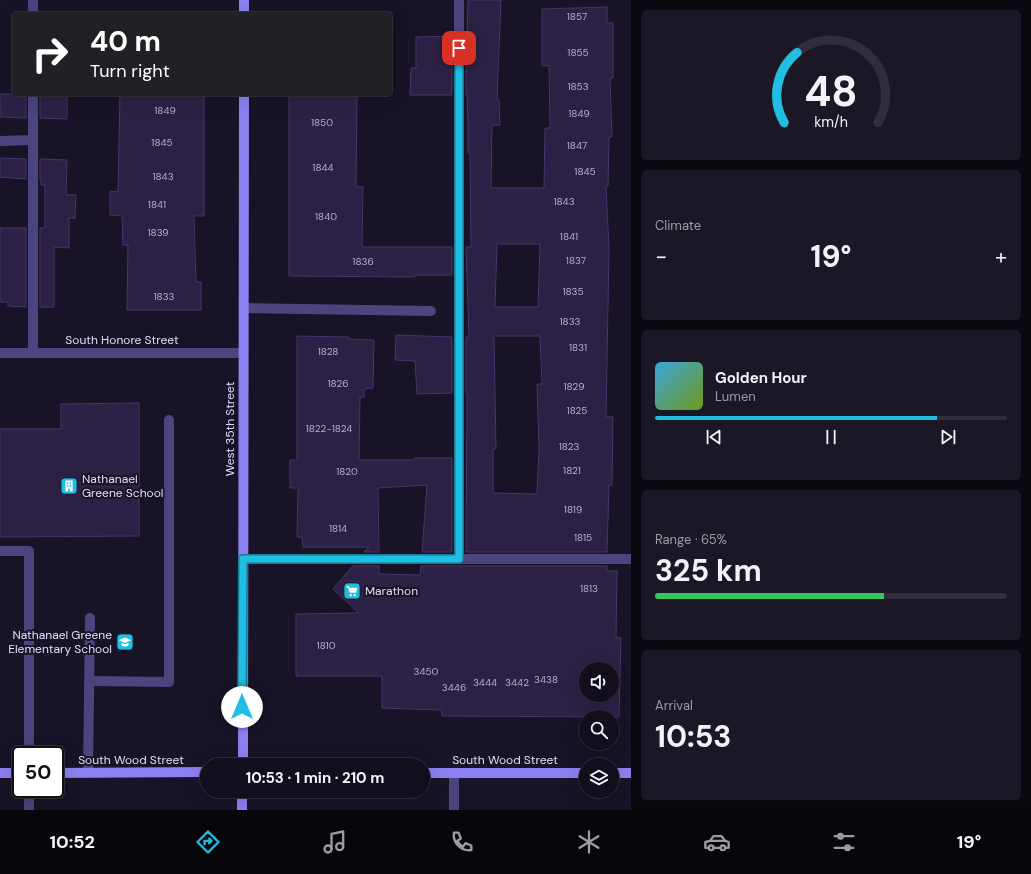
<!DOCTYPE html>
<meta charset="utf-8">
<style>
:root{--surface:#120e1c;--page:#1b1725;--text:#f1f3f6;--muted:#9c9ca3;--line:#312e3b;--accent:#21bee3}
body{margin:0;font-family:"DM Sans",sans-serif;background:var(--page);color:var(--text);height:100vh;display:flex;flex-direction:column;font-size:15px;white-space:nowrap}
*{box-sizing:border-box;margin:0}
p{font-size:13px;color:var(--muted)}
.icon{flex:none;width:22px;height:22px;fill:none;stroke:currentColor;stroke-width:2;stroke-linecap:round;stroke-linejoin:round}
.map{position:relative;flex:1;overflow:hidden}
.details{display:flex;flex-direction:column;gap:10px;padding:10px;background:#0a080f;width:400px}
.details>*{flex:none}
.top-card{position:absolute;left:12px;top:12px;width:380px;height:84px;border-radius:4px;box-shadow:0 4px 16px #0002,0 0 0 1px var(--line);background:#202124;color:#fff;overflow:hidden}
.tools{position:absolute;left:579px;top:662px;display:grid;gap:8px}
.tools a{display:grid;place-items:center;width:40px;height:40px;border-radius:50%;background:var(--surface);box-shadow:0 4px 16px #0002,0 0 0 1px var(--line);font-size:20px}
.speed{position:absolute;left:12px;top:746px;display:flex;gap:8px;font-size:20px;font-weight:700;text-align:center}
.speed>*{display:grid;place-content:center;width:52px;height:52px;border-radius:50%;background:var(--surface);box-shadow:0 4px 16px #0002,0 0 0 1px var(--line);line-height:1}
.speed .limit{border:2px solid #111;border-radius:6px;background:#fff;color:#111}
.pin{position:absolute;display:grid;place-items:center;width:34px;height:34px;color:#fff;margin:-17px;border-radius:8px;box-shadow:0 2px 6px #0006}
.me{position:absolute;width:44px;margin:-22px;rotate:0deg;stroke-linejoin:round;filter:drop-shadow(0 0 3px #0008)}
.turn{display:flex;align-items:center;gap:14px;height:84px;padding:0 12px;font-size:18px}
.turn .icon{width:52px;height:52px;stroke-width:2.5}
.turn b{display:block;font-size:28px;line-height:34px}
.big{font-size:30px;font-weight:700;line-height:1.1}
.details .tile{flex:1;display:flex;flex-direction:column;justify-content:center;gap:6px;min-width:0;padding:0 14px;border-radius:6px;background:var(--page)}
.details .dial{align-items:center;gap:0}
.dial svg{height:104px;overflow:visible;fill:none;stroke:var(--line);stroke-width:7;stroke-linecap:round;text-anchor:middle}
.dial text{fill:var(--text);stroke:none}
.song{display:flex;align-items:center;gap:12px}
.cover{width:48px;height:48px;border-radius:6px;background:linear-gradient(135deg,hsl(200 70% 55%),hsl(80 70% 35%))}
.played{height:4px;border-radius:2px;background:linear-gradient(90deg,var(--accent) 80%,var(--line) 80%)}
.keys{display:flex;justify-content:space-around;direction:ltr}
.heat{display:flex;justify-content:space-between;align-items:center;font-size:22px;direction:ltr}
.charge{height:6px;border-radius:3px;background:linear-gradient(90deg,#34c759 65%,var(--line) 0)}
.trip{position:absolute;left:200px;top:758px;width:230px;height:40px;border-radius:20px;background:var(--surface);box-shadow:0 4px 16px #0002,0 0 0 1px var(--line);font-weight:700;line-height:40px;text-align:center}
.tabs{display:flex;height:64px;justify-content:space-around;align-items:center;background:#07060b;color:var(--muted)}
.tabs .icon{width:28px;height:28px}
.tabs .selected{color:var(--accent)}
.tabs b{font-size:18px;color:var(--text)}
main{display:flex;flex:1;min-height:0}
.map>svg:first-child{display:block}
.building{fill:#2c2145;stroke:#46366e;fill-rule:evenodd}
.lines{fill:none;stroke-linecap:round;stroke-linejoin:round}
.lane{stroke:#4c447f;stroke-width:10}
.street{stroke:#4c447f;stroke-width:10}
.secondary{stroke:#8c7fef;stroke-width:10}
.route-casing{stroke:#157c94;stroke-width:10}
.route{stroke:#21bee3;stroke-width:7}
.labels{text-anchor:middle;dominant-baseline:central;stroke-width:4;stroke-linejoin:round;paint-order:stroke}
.number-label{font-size:10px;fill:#b5aece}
.street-label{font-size:12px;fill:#e3ddfb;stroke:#181326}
.poi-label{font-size:12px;fill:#e3ddfb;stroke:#181326;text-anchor:start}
</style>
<main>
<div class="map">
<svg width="631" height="810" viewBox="0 0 631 810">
<rect width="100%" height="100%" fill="#181326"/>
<g class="building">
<path d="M468 0H501L497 100H499L500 125H492L491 188H544L545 128H550L549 65 542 66V9L607 7V23H613V78L610 79 612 137H609L608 186H606L609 249 606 417H613L612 485H609L607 552H466L467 393H466V337H469L466 247H471L470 153H468V125L467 95H466V36H467ZM497 244H540L538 307H495ZM494 336H540L542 384H537L539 447 537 494 493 493V449H496Z"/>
<polygon points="452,36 452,95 410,95 411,68 416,68 416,37"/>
<polygon points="0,94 26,94 26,118 0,117"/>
<polygon points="40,94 67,94 67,119 40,118"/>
<polygon points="120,94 204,94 204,216 194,216 196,282 201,282 201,310 127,310 128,245 123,245 122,216 110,215 110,191 118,192"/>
<polygon points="289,94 357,94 356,187 363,187 362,247 452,247 452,275 415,275 415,277 289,276"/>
<polygon points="0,158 26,159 26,179 0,177"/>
<polygon points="40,159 67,160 66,195 76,195 75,218 69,218 69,248 54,247 54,307 40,307 40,228 45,228 45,185 41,185 41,180 40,180"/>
<polygon points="0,228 26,228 26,307 8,306 8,302 0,302"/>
<polygon points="396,335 452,337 452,393 417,394 415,361 395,360"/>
<polygon points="297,336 348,337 348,339 374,340 373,388 364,389 364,397 360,397 359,460 414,460 414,458 452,458 452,552 422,552 427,485 378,488 379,552 364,552 369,547 303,547 302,537 297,537 298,488 290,488 290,460 297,460"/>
<polygon points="139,403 139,536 0,537 0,429 61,429 61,404"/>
<path d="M353 566H379V574L420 575 421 566H607V571H617L616 637 621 638 619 717 442 716V710L382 708V676H296V614L359 613 333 589ZM586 669H612V695H586Z"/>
</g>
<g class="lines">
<g class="lane">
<polyline points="33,14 33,0"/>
<polyline points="0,141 33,140"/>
<polyline points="244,308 431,311"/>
<polyline points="33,353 33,94"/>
<polyline points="0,551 29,551 29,755"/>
<polyline points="243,559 631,559"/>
<polyline points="459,559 459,0"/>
<polyline points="89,681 169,682 169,420"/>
<polyline points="88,773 90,618"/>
<polyline points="29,810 29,789"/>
<polyline points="454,810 454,773"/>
</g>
<polyline class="street" points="0,353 243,353"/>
<g class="secondary">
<polyline points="244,14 244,0"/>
<polyline points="243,765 244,94"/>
<polyline points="0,773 21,773"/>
<polyline points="55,773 207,772"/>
<polyline points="423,773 586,773"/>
<polyline points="612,773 631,773"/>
<polyline points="242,810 242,791"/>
</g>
</g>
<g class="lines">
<g class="route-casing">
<polyline id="route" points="242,707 243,559 459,559 459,48"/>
</g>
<use href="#route" class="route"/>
</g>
<defs>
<g id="building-square" transform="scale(0.9)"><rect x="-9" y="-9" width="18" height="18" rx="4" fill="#21bee3" stroke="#181326"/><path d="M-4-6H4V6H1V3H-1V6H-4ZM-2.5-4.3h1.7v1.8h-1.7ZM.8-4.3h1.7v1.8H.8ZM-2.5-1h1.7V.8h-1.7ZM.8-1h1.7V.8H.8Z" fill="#fff"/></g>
<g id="supermarket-square" transform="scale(0.9)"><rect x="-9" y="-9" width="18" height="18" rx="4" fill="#21bee3" stroke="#181326"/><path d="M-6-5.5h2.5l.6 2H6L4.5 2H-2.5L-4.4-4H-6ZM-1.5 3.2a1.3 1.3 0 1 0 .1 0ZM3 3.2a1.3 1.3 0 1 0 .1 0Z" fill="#fff"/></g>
<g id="school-square" transform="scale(0.9)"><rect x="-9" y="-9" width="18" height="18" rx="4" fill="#21bee3" stroke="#181326"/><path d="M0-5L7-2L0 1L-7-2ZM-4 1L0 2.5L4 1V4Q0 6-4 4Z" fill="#fff"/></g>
</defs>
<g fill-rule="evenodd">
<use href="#building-square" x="69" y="486"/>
<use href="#supermarket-square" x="352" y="591"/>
<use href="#school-square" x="125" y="642"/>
</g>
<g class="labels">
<g class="number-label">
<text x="577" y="16">1857</text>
<text x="578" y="52">1855</text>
<text x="578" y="86">1853</text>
<text x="165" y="110">1849</text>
<text x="579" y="113">1849</text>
<text x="322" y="122">1850</text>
<text x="162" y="142">1845</text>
<text x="577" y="145">1847</text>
<text x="323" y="167">1844</text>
<text x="585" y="171">1845</text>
<text x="163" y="176">1843</text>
<text x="564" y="201">1843</text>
<text x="157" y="204">1841</text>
<text x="326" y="216">1840</text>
<text x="158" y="232">1839</text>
<text x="569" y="236">1841</text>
<text x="576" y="260">1837</text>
<text x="363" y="261">1836</text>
<text x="573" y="291">1835</text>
<text x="164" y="296">1833</text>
<text x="570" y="321">1833</text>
<text x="578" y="347">1831</text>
<text x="328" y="351">1828</text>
<text x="338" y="383">1826</text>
<text x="574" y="386">1829</text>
<text x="577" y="410">1825</text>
<text x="329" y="428">1822-1824</text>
<text x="569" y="446">1823</text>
<text x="572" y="470">1821</text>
<text x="347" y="471">1820</text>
<text x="573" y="509">1819</text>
<text x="338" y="528">1814</text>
<text x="583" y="537">1815</text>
<text x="589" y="588">1813</text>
<text x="326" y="645">1810</text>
<text x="426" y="671">3450</text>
<text x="546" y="679">3438</text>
<text x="485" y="682">3444</text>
<text x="517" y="682">3442</text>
<text x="454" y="687">3446</text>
</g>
<g class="street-label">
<text x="122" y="340">South Honore Street</text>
<text transform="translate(230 429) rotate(-90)">West 35th Street</text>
<text x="131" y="760">South Wood Street</text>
<text x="505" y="760">South Wood Street</text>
</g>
<g class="poi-label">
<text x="82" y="479">Nathanael<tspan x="82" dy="14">Greene School</tspan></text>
<text x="365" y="591">Marathon</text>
<text x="112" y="635" text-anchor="end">Nathanael Greene<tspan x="112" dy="14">Elementary School</tspan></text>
</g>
</g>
</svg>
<div class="tools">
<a><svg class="icon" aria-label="sound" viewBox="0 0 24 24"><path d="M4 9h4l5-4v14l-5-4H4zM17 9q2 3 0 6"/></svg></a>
<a><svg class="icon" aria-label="search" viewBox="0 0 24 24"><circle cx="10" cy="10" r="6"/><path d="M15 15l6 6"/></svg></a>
<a><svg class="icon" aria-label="layers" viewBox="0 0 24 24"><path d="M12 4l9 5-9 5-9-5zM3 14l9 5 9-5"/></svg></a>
</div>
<div class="speed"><div class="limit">50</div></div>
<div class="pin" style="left:459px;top:48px;background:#d93025"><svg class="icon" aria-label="arrive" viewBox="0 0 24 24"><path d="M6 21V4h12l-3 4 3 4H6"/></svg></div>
<svg class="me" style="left:242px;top:707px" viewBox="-20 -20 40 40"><circle r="19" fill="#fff"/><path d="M0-13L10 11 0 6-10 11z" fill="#21bee3"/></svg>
<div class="trip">10:53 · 1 min · 210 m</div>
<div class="top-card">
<div class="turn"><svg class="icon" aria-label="right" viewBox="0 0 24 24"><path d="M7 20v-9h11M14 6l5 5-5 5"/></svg><div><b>40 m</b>Turn right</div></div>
</div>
</div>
<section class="details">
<div class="tile dial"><svg viewBox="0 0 100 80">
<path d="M14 69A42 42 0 1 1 86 69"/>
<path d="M14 69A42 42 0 0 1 24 15" stroke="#21bee3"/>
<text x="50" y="56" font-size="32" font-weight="700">48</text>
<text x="50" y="72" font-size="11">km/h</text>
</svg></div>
<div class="tile"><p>Climate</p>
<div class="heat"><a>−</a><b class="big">19°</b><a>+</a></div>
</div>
<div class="tile">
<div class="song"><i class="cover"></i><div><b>Golden Hour</b><p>Lumen</p></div></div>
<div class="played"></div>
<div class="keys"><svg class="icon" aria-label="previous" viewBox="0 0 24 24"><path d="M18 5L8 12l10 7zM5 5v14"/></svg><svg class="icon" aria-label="pause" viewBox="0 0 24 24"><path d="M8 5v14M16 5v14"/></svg><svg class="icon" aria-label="next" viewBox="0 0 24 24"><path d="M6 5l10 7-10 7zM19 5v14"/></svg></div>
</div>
<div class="tile"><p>Range · 65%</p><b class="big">325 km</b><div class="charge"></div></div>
<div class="tile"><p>Arrival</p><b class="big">10:53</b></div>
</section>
</main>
<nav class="tabs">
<b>10:52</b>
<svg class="icon selected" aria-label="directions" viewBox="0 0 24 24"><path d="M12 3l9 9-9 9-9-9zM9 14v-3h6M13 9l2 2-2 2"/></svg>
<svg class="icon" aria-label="music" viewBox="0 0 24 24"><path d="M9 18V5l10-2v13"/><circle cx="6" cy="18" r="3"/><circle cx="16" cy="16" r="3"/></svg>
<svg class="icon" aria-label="phone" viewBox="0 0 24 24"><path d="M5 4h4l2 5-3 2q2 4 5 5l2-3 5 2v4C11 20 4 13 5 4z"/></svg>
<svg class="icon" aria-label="climate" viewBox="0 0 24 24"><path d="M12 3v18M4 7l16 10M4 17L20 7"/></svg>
<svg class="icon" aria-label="car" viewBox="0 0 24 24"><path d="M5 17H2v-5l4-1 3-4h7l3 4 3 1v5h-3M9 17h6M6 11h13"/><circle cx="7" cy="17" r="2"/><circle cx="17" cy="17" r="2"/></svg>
<svg class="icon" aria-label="filters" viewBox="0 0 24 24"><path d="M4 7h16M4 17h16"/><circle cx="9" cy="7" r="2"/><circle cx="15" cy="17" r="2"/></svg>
<b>19°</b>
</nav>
